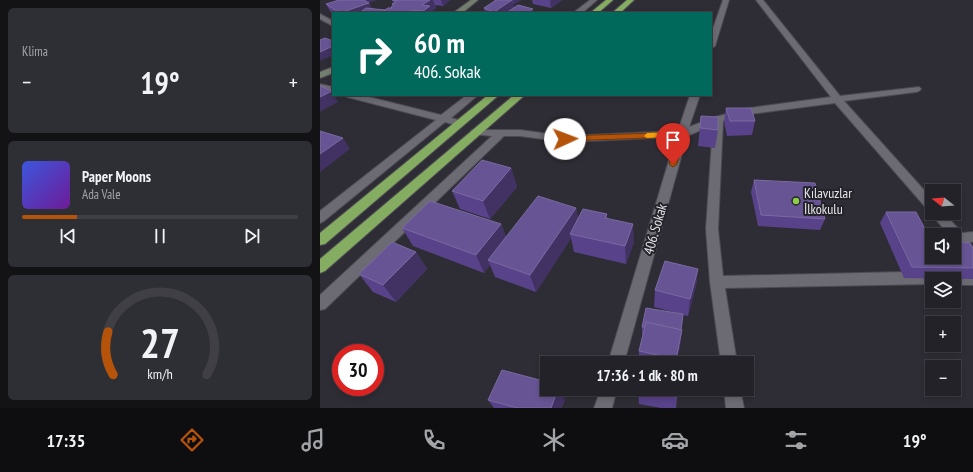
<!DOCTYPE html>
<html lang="tr">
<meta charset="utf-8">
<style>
:root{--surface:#222228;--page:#2e2f34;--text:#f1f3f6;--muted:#a2a4a8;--line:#3f3f45;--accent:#b45309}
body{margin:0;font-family:"PT Sans Narrow",sans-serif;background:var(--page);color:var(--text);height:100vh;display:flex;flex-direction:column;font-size:15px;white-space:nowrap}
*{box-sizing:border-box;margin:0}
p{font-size:13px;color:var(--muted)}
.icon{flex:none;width:22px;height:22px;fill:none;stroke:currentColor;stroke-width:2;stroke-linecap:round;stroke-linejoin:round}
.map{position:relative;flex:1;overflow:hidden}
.sheet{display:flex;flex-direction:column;gap:8px;padding:8px;background:#131316;width:320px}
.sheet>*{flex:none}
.banner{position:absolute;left:12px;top:12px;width:380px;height:84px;border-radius:0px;box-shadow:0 2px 6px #0003,0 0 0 1px var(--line);background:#00695c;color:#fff;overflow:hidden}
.needle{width:26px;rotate:287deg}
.controls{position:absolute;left:605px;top:184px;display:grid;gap:8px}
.controls a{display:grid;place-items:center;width:36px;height:36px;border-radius:0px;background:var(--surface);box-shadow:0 2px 6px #0003,0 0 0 1px var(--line);font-size:20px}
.speed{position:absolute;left:12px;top:344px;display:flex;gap:8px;font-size:20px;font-weight:700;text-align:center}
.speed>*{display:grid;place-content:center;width:52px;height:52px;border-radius:50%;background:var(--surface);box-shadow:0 2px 6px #0003,0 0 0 1px var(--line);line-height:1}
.speed .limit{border:6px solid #d22;background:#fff;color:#111}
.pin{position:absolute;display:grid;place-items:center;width:34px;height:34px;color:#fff;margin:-41px -17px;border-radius:50% 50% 50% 0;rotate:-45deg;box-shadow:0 0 4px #0007}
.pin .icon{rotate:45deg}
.me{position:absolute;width:44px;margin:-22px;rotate:88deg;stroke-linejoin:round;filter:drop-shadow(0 0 3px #0008)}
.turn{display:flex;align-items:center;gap:14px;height:84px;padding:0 16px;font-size:18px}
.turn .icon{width:52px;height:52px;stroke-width:2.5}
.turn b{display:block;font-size:28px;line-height:34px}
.big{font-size:30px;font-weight:700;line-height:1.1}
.sheet .tile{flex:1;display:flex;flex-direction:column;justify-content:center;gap:6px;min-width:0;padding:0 14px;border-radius:6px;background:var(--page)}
.sheet .dial{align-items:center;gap:0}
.dial svg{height:104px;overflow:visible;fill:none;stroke:var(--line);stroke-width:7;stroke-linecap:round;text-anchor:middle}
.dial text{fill:var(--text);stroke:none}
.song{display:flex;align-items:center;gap:12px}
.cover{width:48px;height:48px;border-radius:6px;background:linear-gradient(135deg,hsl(230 70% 55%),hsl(280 70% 35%))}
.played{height:4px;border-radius:2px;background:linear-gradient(90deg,var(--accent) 20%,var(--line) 20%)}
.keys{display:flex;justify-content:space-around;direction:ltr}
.heat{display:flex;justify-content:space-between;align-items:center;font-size:22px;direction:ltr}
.trip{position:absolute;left:220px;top:356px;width:214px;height:40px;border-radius:0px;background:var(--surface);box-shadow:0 2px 6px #0003,0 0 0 1px var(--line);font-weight:700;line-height:40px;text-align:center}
.menu{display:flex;height:64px;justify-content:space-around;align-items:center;background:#0e0e10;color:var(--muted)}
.menu .icon{width:28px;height:28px}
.menu .selected{color:var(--accent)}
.menu b{font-size:18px;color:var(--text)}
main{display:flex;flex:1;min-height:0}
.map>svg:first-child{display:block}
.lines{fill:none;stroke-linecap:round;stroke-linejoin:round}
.street-casing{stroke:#4d4b52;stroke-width:2}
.secondary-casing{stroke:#4d4b52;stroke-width:2}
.highway-casing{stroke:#4d4b52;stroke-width:2}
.street{fill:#6c6a73;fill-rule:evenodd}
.secondary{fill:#747e6e;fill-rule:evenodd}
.highway{fill:#85ad62;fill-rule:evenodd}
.wall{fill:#584289}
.shaded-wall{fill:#413263}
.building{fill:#675494;stroke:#7b6aa1}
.route{fill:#b45309;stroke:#753606}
.slow{fill:#f59e0b}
.poi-dot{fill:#8cce45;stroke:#25232a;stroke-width:1.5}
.labels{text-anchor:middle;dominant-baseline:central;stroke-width:4;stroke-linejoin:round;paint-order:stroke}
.poi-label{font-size:14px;fill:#e5e5ea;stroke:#25232a;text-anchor:start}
.street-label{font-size:14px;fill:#e5e5ea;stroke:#25232a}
</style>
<main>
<section class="sheet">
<div class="tile"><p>Klima</p>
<div class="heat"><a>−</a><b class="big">19°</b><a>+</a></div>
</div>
<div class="tile">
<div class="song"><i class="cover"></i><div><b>Paper Moons</b><p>Ada Vale</p></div></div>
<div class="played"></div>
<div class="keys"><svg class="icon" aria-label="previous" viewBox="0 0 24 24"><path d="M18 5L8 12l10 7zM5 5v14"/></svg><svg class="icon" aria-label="pause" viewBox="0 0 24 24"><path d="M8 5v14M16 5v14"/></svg><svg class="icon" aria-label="next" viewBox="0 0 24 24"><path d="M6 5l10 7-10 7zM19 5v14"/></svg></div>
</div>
<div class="tile dial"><svg viewBox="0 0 100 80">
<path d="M14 69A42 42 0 1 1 86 69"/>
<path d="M14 69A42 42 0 0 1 10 36" stroke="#b45309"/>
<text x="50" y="56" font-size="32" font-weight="700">27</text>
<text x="50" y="72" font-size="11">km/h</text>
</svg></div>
</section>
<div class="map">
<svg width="653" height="408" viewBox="0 0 653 408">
<rect width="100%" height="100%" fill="#2e2d35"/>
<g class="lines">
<g class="street-casing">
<g id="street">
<polygon points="270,0 277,0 262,13 253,13"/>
<polygon points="403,0 409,0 395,46 391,48 391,34"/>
<path d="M436 0H443L520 96 599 87 601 89 599 91 596 92 524 101 612 199V213H624L642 233 653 232V242H649L653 248V263C644 260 634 244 634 235H629L613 216 611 213 612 211 608 210 515 103 430 114 403 121 398 229 403 276 584 272 653 273V285H634V279H612V284L405 288 417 363H401L390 282 386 229 393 125 367 136 304 363H288L356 137 245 142 200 136H184L5 309 0 310V295L172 136 152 134 151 132 152 130H200L245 136 358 131 370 95H380L369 127 395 117 430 108 511 97Z"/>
<polygon points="0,14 13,21 13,26 0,19"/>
<polygon points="0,84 13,87 13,93 0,90"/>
<polygon points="25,95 41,95 121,115 147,95 158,95 131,118 143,121 144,123 143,125 139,126 125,122 4,221 0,223 0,211 116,120 27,97"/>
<polygon points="281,389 297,389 292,408 274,408"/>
<polygon points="404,389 420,389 424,408 406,408"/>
</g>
</g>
<g class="secondary-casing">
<g id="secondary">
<polygon points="151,0 158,0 142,13 133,13"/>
<polygon points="13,67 13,73 0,78 0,72"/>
</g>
</g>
<g class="highway-casing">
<g id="highway">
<polygon points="286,0 293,0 278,13 270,13"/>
<polygon points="307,0 314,0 300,13 292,13"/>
<polygon points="168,95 179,95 5,244 0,245 0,233"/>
<polygon points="194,95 205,95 5,271 0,273 0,259"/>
</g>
</g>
<use href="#street" class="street"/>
<use href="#secondary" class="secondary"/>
<use href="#highway" class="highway"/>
</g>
<g class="wall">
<polygon points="19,0 56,0 48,3 49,3 52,9 65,10 71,8 71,7 73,6 72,4 74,3 72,0 130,0 123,6 115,5 116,8 112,11 112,13 13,13 10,11 6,4"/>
<polygon points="176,0 201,0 194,4 193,3 194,7 185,13 165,13 164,8"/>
<polygon points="212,0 242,0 231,8 213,4"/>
<polygon points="406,108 435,121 432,135 407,136 404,122"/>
<polygon points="381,116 398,130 395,148 378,146"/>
<polygon points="191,168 197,187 170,219 140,209 132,191"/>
<polygon points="434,180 505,219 500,230 438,226 431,192"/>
<polygon points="256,208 258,219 287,214 287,219 314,242 306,264 254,252 251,238 216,292 175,277 170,265 164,273 93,246 82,228 181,224 186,237"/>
<polygon points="566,212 612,242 653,248 653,279 584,278 560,223"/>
<polygon points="96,252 107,269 76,302 53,292 39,274"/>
<polygon points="378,269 376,286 368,316 363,315 360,346 356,363 319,363 319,351 323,334 322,334 322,327 361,314 334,307 335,290"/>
<polygon points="358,389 356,408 341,408 319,404 318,390"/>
<polygon points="168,400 245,400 241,408 174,408"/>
</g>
<g class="shaded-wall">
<polygon points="45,0 56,0 47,3"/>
<polygon points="110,0 113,0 116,8 112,11 112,13 104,13 102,5"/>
<polygon points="121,0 130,0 123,6"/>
<polygon points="192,0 194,7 185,13 174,13 174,12"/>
<polygon points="193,0 201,0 194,4"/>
<polygon points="231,0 242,0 231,8 230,1"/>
<polygon points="49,3 52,10 44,13 20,13"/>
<polygon points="213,9 214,13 207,13"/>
<polygon points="91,10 92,13 87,13"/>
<polygon points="13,46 13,55 0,61 0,52"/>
<polygon points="12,91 13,93 13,95 14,95 18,102 0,112 0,97"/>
<polygon points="23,138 30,149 0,172 0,154"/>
<polygon points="191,168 197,187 170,219 163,201"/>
<polygon points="256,208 259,226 250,234 251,238 216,292 210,275"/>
<polygon points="181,224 188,242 168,260 170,265 164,273 156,255"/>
<polygon points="313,224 314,242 306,264 305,246"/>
<polygon points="96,252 107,269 76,302 63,285"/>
<polygon points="378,269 376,286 368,316 370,299"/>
<polygon points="362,330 360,346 356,363"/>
<polygon points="238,389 241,389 245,400 241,408 231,408"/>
</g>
<g class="building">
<polygon points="19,0 44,0 49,3 20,13 6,4"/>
<polygon points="72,0 110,0 102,5 110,6 103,11 91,10 87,13 60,13 68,8 72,8 71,7 74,5 72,4 77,1"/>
<polygon points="176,0 192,0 174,12 164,8"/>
<polygon points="198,5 213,9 207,13 186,13"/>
<polygon points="46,8 65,10 60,13 39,13"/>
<polygon points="5,38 13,41 13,46 0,52 0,40"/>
<polygon points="0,86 12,91 0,97"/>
<polygon points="406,108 431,108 435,121 410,121"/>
<polygon points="381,116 398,117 398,130 380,128"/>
<polygon points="0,131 23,138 0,154"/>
<polygon points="162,160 191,168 163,201 132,191"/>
<polygon points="434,180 495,183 505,219 441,215"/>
<polygon points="218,196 256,208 210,275 168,260"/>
<polygon points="110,201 181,224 156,255 82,228"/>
<polygon points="263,209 287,214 285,218 313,224 305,246 250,234"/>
<polygon points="566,212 596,212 612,242 612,257 634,257 634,242 650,243 653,248 653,268 592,267"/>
<polygon points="72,242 96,252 63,285 39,274"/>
<polygon points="345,261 378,269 370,299 335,290"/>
<polygon points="326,308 363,314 361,330 326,322 325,327 322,327"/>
<polygon points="326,322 362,330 356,359 319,351"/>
<polygon points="324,358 352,363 323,363"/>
<polygon points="182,370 227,382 227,389 238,389 231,408 197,408 168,400"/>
<polygon points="318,389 358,389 357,397 318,390"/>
</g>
<polygon class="route" points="362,132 366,134 357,164 353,167 349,164 357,137 245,141 241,139 245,136"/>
<polygon class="slow" points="357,132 361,135 360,136 327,138 324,136 327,133"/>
<circle class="poi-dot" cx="476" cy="201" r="4"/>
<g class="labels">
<g class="poi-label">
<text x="484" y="193">Kılavuzlar<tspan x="484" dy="16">İlkokulu</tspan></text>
</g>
<g class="street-label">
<text transform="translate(335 229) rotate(-74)">406. Sokak</text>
</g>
</g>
</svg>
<div class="controls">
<a><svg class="needle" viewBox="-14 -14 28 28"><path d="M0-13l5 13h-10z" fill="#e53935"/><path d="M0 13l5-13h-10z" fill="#a2a4a8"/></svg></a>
<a><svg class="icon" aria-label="sound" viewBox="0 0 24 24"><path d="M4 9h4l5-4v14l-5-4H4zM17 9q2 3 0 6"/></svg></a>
<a><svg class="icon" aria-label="layers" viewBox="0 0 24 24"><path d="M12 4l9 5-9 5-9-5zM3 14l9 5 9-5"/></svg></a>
<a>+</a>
<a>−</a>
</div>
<div class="speed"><div class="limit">30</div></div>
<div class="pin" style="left:353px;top:164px;background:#d93025"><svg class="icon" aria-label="arrive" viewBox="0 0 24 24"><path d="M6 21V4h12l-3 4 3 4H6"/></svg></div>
<svg class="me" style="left:245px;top:139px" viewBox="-20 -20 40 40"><circle r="19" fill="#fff"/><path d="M0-13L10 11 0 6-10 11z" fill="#b45309"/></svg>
<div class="trip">17:36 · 1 dk · 80 m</div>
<div class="banner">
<div class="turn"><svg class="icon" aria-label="right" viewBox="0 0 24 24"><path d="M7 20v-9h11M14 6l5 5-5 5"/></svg><div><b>60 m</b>406. Sokak</div></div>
</div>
</div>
</main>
<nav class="menu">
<b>17:35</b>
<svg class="icon selected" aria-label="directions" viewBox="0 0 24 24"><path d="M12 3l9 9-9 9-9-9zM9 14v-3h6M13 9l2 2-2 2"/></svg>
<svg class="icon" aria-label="music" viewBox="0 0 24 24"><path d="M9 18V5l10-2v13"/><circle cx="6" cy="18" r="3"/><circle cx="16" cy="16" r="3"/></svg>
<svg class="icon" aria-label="phone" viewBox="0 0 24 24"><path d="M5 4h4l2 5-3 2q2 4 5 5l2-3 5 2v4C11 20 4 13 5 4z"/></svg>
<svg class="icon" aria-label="climate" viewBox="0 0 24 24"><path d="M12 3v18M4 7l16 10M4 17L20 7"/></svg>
<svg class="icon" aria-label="car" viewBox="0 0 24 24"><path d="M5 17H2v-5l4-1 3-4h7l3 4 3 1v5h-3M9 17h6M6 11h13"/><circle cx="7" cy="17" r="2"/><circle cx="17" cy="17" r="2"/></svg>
<svg class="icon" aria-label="filters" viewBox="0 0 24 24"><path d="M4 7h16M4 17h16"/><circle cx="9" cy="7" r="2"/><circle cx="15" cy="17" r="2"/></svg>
<b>19°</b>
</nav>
